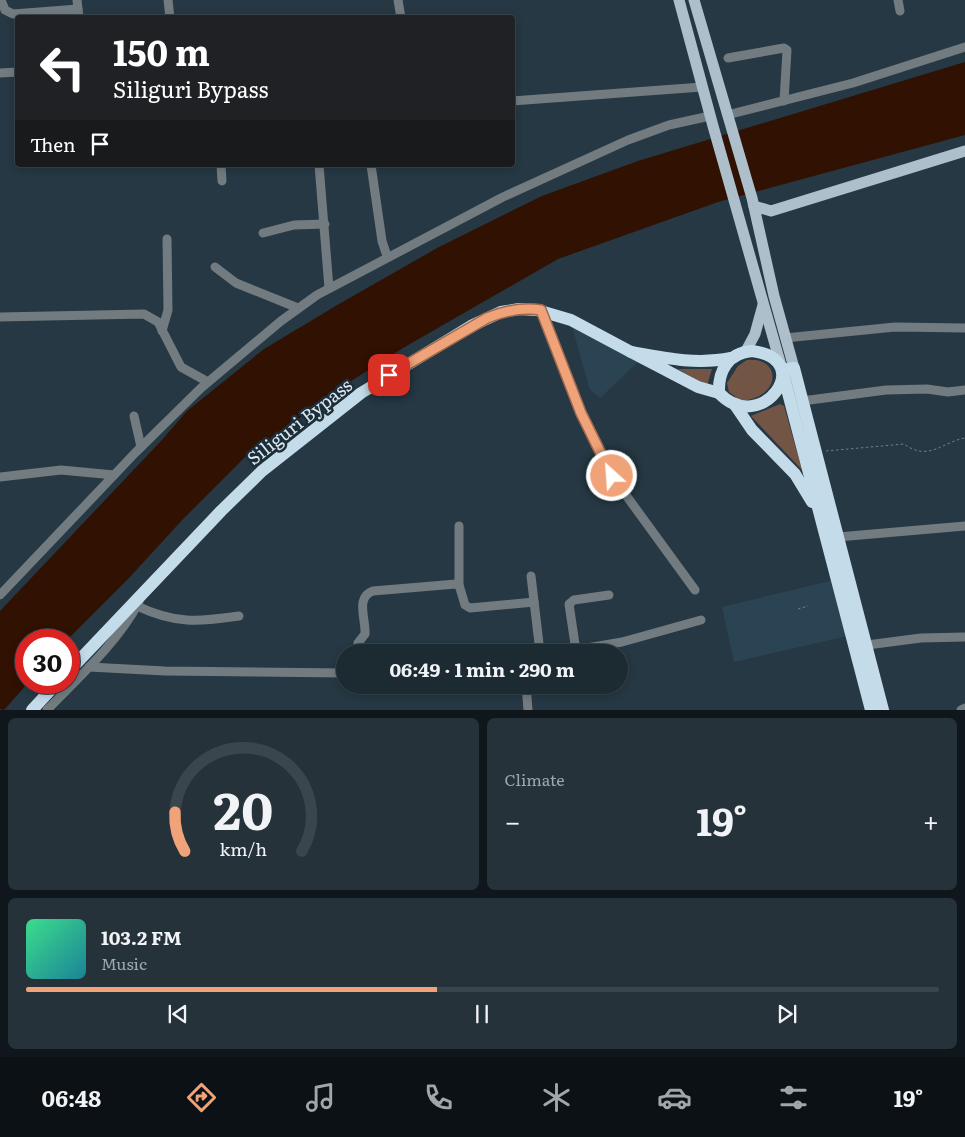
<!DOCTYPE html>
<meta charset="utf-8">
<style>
:root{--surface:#1c2a32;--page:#25323a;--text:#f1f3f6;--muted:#a0a7ac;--line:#3a464d;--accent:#f0a279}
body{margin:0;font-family:Literata,serif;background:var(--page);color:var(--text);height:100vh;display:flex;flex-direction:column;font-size:19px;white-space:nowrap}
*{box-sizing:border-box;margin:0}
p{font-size:16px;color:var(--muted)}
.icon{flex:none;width:28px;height:28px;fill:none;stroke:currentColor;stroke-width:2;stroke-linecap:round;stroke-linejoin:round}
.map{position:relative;height:710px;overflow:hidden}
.drawer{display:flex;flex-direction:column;gap:8px;padding:8px;background:#0f171c;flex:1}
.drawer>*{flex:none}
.guide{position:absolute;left:15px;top:15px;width:500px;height:152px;border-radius:5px;box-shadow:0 2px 8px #0003,0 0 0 1px var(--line);background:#202124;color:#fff;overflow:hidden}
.speed{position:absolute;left:15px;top:629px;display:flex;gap:10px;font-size:25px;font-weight:700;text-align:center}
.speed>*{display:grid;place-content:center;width:65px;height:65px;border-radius:50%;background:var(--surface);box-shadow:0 2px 8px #0003,0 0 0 1px var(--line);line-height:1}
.speed .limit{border:8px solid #d22;background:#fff;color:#111}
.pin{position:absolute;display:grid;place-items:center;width:42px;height:42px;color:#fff;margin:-21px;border-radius:10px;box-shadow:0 2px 8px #0006}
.me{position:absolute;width:55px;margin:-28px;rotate:334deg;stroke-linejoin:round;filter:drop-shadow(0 0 4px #0008)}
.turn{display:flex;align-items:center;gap:18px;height:105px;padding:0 15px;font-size:22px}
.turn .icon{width:65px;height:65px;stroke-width:2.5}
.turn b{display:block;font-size:35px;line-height:42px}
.then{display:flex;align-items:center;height:48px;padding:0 15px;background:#0003;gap:10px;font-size:19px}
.big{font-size:38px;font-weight:700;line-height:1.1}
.drawer .widget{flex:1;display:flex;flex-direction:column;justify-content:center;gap:8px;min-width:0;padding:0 18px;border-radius:8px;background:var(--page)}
.drawer .dial{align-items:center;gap:0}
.dial svg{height:130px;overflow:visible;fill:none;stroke:var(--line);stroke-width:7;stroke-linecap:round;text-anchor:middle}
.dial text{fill:var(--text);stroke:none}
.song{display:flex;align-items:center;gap:15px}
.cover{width:60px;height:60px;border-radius:8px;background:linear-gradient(135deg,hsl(150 70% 55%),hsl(190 70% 35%))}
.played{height:5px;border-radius:2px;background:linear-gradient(90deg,var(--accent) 45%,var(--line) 45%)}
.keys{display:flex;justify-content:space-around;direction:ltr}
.heat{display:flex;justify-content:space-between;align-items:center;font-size:28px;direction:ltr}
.drawer .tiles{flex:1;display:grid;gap:8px;grid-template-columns:1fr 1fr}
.widget:last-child{grid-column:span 2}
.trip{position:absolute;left:336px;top:644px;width:292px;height:50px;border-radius:25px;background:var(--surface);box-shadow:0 2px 8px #0003,0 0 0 1px var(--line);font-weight:700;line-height:50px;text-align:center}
.dock{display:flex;height:80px;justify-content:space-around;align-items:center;background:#0b1114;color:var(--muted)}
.dock .icon{width:35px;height:35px}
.dock .current{color:var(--accent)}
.dock b{font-size:22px;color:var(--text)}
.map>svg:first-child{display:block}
.built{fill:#2b4453}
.green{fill:#735545}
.water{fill:#311101}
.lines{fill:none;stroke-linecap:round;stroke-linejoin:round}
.path{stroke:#708089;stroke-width:1;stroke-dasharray:2.5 2.5;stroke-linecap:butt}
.minor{stroke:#717b80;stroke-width:9}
.major{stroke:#adbfcb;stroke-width:11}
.highway{stroke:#c4dbe9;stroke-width:12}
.route-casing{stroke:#9c694f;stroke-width:12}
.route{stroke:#f0a279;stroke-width:9}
.labels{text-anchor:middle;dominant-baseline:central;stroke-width:5;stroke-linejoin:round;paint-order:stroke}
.street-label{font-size:18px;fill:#dde8ef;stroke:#1b2e39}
</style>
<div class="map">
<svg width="965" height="710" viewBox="0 0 965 710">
<rect width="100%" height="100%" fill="#253843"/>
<g class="built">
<polygon points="571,323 638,362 600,398 590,390"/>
<polygon points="834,580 848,636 734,662 722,607"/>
</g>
<g class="green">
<path d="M747 360C781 356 783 397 741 401L729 392 727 383 738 366Z"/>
<polygon points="678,369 712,369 707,386"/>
<polygon points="780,404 784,406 802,470 751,416"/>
</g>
<polygon class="water" points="965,62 965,135 718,202 558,259 403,348 345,385 244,458 184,518 128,579 67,640 26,640 26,682 28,683 4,710 0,709 0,611 161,441 187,411 264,349 339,304 439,247 542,196 638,161"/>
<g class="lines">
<g class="path">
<path d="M826 451 904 444C929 462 942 442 965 438"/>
<polyline points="798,609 808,606"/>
</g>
<g class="minor">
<polyline points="1,0 5,10 13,14 78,9"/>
<polyline points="77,0 79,18"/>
<polyline points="168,0 170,18"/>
<polyline points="398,0 401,18"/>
<polyline points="898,0 900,11"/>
<polyline points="728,58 784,48 787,50 784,101"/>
<polyline points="0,73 18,72"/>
<polyline points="512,101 702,87"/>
<polyline points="727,115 853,83 965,47"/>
<polyline points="221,165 222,181"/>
<polyline points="319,165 329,288"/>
<polyline points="371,165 382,241 387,256"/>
<polyline points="263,233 294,225 325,224"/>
<polyline points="215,267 236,283 298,308"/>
<polyline points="541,311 581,413 612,476 695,590"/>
<polyline points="0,317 144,314 158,322 181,367 208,382"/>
<polyline points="162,331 168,310 167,239"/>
<polyline points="785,338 895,327 965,328"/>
<polyline points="802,401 886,390 927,389 948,392 965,390"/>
<polyline points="134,416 141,447"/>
<polyline points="0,477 61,470 114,475"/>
<polyline points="459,526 459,585"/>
<polyline points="838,537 965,526"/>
<polyline points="531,576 540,652"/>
<polyline points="0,595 135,453 201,388 281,321 317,295 503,197 628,140 669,125 710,116"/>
<path d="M137 606C175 624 198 622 239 616"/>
<polyline points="867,645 921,638 965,637"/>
<polyline points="576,651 569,604 574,600 609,595"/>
<path d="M359 652 358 643 365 634C366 619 355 597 373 591L456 584 459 585 465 605 470 608 534 602"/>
<polyline points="564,652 622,642 701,620"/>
<polyline points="89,667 165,671 345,673"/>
<polyline points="526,685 528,710"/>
<path d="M47 710C80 676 117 643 139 602"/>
<polyline points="961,710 965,708"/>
</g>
<g class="major">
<polyline points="679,0 713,126 782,369"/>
<polyline points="694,0 752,198 774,296 794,368"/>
<polyline points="754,206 771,211 965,151"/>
<polyline points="746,351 755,334 763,305"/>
</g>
<g class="highway">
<path d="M752 351C818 359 761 437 719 393 718 371 728 353 752 351Z"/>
<path d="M719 393 698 387 631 352C664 358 697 365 731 358"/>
<polyline points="735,405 752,430 795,474 812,502"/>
<polyline points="69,671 221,511 262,471 361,393 471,326 501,312 519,309 537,310 571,320 631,352"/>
<polyline points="32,710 58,682"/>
<polyline points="871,710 782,370 794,368 883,710"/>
</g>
</g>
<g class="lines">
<g class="route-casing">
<path id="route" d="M389 375 487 318C504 311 522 307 541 310L581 413 612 476"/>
</g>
<use href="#route" class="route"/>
</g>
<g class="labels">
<g class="street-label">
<text transform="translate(299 421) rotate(-38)">Siliguri Bypass</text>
</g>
</g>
</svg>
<div class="speed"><div class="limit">30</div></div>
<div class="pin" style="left:389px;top:375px;background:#d93025"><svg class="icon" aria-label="arrive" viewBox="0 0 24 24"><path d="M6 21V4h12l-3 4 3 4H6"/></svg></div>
<svg class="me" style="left:612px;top:476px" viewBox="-20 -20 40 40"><circle r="17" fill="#f0a279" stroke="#fff" stroke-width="3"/><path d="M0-11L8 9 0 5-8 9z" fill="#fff"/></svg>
<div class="trip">06:49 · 1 min · 290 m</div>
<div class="guide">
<div class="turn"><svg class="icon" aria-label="left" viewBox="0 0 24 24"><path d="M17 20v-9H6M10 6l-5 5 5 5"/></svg><div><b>150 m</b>Siliguri Bypass</div></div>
<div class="then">Then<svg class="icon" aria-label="arrive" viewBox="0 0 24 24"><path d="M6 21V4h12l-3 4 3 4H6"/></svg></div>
</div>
</div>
<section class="drawer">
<div class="tiles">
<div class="widget dial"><svg viewBox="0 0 100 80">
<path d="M14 69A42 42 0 1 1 86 69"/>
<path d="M14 69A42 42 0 0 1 8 45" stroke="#f0a279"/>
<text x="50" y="56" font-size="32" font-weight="700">20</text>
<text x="50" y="72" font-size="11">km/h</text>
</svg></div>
<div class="widget"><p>Climate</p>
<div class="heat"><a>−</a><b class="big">19°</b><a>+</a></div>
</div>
<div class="widget">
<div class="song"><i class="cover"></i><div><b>103.2 FM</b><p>Music</p></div></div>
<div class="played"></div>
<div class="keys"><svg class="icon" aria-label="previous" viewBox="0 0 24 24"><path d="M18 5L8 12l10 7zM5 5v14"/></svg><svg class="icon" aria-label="pause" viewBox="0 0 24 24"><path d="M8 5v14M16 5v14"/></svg><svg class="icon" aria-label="next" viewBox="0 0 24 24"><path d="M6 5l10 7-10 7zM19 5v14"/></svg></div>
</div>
</div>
</section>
<nav class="dock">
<b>06:48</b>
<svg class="icon current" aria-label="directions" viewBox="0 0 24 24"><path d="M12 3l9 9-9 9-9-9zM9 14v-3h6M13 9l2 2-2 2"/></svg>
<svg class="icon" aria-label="music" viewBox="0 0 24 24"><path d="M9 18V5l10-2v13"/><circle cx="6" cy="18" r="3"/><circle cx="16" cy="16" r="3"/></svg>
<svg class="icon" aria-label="phone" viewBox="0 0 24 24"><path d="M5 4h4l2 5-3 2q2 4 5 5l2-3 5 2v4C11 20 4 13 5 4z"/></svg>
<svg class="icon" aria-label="climate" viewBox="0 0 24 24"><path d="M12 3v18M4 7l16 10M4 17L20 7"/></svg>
<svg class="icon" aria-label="car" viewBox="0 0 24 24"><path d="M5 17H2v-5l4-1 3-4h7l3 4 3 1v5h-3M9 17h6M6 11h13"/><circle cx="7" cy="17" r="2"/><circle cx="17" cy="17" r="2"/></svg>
<svg class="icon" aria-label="filters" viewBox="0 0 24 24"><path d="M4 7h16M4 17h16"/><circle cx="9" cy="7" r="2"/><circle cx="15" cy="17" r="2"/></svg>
<b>19°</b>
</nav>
